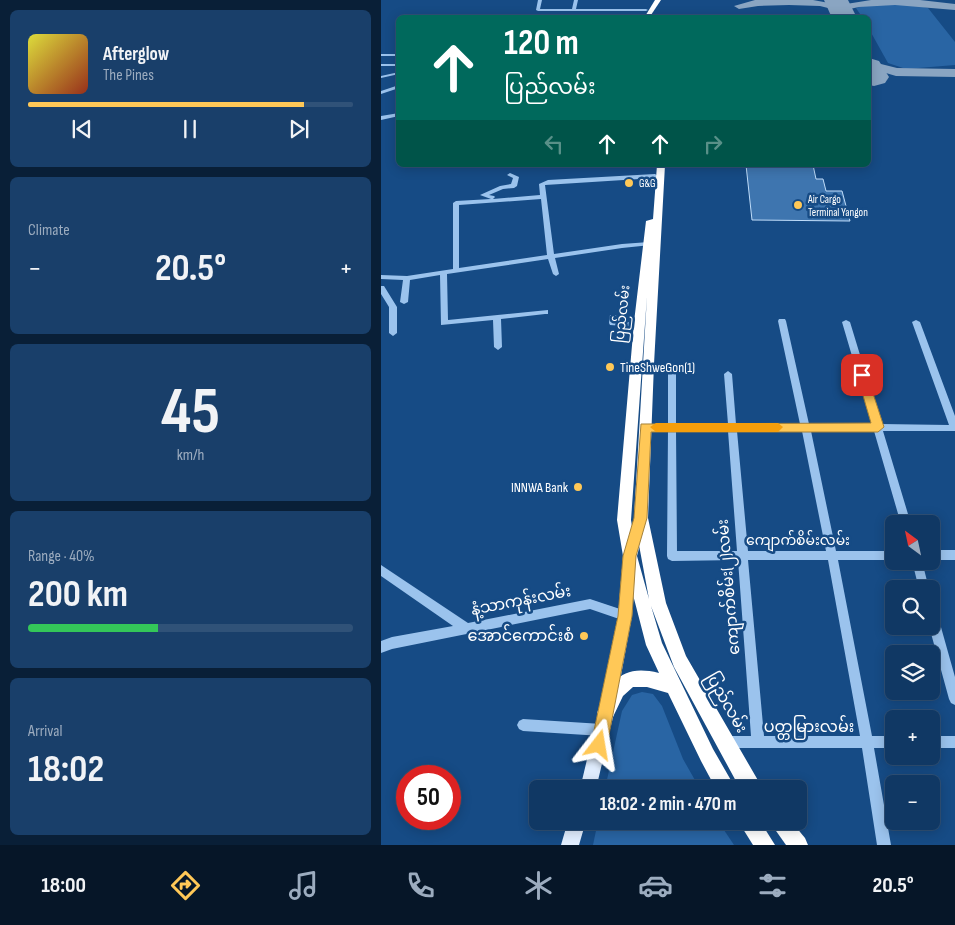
<!DOCTYPE html>
<meta charset="utf-8">
<style>
:root{--surface:#103864;--page:#193f6a;--text:#f1f3f6;--muted:#9cacbf;--line:#305278;--accent:#ffc857}
body{margin:0;font-family:"Sofia Sans Condensed","Noto Sans Myanmar",sans-serif;background:var(--page);color:var(--text);height:100vh;display:flex;flex-direction:column;font-size:19px;white-space:nowrap}
*{box-sizing:border-box;margin:0}
p{font-size:16px;color:var(--muted)}
.icon{flex:none;width:28px;height:28px;fill:none;stroke:currentColor;stroke-width:2;stroke-linecap:round;stroke-linejoin:round}
.map{position:relative;flex:1;overflow:hidden}
.side{display:flex;flex-direction:column;gap:10px;padding:10px;background:#091f37;width:381px}
.side>*{flex:none}
.banner{position:absolute;left:15px;top:15px;width:475px;height:152px;border-radius:8px;box-shadow:0 2px 12px #0003,0 0 0 1px var(--line);background:#00695c;color:#fff;overflow:hidden}
.needle{width:32px;rotate:327deg}
.buttons{position:absolute;left:504px;top:515px;display:grid;gap:10px}
.buttons a{display:grid;place-items:center;width:55px;height:55px;border-radius:8px;background:var(--surface);box-shadow:0 2px 12px #0003,0 0 0 1px var(--line);font-size:25px}
.speed{position:absolute;left:15px;top:765px;display:flex;gap:10px;font-size:25px;font-weight:700;text-align:center}
.speed>*{display:grid;place-content:center;width:65px;height:65px;border-radius:50%;background:var(--surface);box-shadow:0 2px 12px #0003,0 0 0 1px var(--line);line-height:1}
.speed .limit{border:8px solid #d22;background:#fff;color:#111}
.pin{position:absolute;display:grid;place-items:center;width:42px;height:42px;color:#fff;margin:-21px;border-radius:10px;box-shadow:0 2px 8px #0006}
.me{position:absolute;width:55px;margin:-28px;rotate:14deg;stroke-linejoin:round;filter:drop-shadow(0 0 4px #0008)}
.turn{display:flex;align-items:center;gap:18px;height:105px;padding:0 25px;font-size:22px}
.turn .icon{width:65px;height:65px;stroke-width:2.5}
.turn b{display:block;font-size:35px;line-height:42px}
.lanes{display:flex;align-items:center;height:48px;padding:0 25px;background:#0003;justify-content:center;gap:25px;direction:ltr}
.lanes .off{opacity:.35}
.big{font-size:38px;font-weight:700;line-height:1.1}
.side .widget{flex:1;display:flex;flex-direction:column;justify-content:center;gap:8px;min-width:0;padding:0 18px;border-radius:8px;background:var(--page)}
.side .dial{align-items:center;gap:0}
.dial b{font-size:65px;line-height:1}
.song{display:flex;align-items:center;gap:15px}
.cover{width:60px;height:60px;border-radius:8px;background:linear-gradient(135deg,hsl(60 70% 55%),hsl(10 70% 35%))}
.played{height:5px;border-radius:2px;background:linear-gradient(90deg,var(--accent) 85%,var(--line) 85%)}
.keys{display:flex;justify-content:space-around;direction:ltr}
.heat{display:flex;justify-content:space-between;align-items:center;font-size:28px;direction:ltr}
.charge{height:8px;border-radius:4px;background:linear-gradient(90deg,#34c759 40%,var(--line) 0)}
.trip{position:absolute;left:148px;top:780px;width:278px;height:50px;border-radius:8px;background:var(--surface);box-shadow:0 2px 12px #0003,0 0 0 1px var(--line);font-weight:700;line-height:50px;text-align:center}
.dock{display:flex;height:80px;justify-content:space-around;align-items:center;background:#061628;color:var(--muted)}
.dock .icon{width:35px;height:35px}
.dock .on{color:var(--accent)}
.dock b{font-size:22px;color:var(--text)}
main{display:flex;flex:1;min-height:0}
.map>svg:first-child{display:block}
.green{fill:#2965a4}
.lines{fill:none;stroke-linecap:round;stroke-linejoin:round}
.taxiway{fill:#8aa5c2;fill-rule:evenodd}
.runway{fill:#8aa5c2;fill-rule:evenodd}
.building{fill:#3e75af;stroke:#c0ddfa}
.minor{fill:#9bc3ed;fill-rule:evenodd}
.major{fill:#e1eeff;fill-rule:evenodd}
.highway{fill:#fff;fill-rule:evenodd}
.route{fill:#ffc857;stroke:#a68239}
.slow{fill:#f59e0b}
.poi-dot{fill:#ffc857;stroke:#164b85;stroke-width:2}
.labels{text-anchor:middle;dominant-baseline:central;stroke-width:5;stroke-linejoin:round;paint-order:stroke}
.far-poi-label{font-size:11px;fill:#fff;stroke:#164b85;text-anchor:start}
.street-label{font-size:14px;fill:#fff;stroke:#164b85}
.poi-label{font-size:14px;fill:#fff;stroke:#164b85;text-anchor:start}
.near-street-label{font-size:16px;fill:#fff;stroke:#164b85}
.near-poi-label{font-size:16px;fill:#fff;stroke:#164b85;text-anchor:end}
</style>
<main>
<section class="side">
<div class="widget">
<div class="song"><i class="cover"></i><div><b>Afterglow</b><p>The Pines</p></div></div>
<div class="played"></div>
<div class="keys"><svg class="icon" aria-label="previous" viewBox="0 0 24 24"><path d="M18 5L8 12l10 7zM5 5v14"/></svg><svg class="icon" aria-label="pause" viewBox="0 0 24 24"><path d="M8 5v14M16 5v14"/></svg><svg class="icon" aria-label="next" viewBox="0 0 24 24"><path d="M6 5l10 7-10 7zM19 5v14"/></svg></div>
</div>
<div class="widget"><p>Climate</p>
<div class="heat"><a>−</a><b class="big">20.5°</b><a>+</a></div>
</div>
<div class="widget dial"><b>45</b><p>km/h</p></div>
<div class="widget"><p>Range · 40%</p><b class="big">200 km</b><div class="charge"></div></div>
<div class="widget"><p>Arrival</p><b class="big">18:02</b></div>
</section>
<div class="map">
<svg width="574" height="845" viewBox="0 0 574 845">
<rect width="100%" height="100%" fill="#164b85"/>
<g class="green">
<polygon points="489,4 529,4 547,8 574,42 574,65 525,69 507,63 488,29 488,18 481,17 475,8"/>
<polygon points="261,692 272,694 281,706 302,759 319,789 224,789 241,711 251,695"/>
<polygon points="217,821 337,821 353,845 212,845"/>
</g>
<g class="lines">
<g class="taxiway">
<polygon points="374,0 432,0 459,5 490,0 539,0 574,4 574,10 514,5 478,7 459,11 439,6 408,5 377,6 358,9 353,6"/>
<polygon points="488,61 516,68 574,69 574,77 515,76 488,68"/>
</g>
<g class="runway">
<polygon points="443,0 467,0 476,18 451,18"/>
<polygon points="488,58 498,61 508,77 504,83 493,86 488,85"/>
</g>
</g>
<polygon class="building" points="365,165 432,165 435,179 442,179 445,191 461,191 469,221 371,220"/>
<g class="lines">
<g class="minor">
<polygon points="157,0 161,0 159,9 191,9 193,0 197,0 195,9 265,9 267,10 265,11 157,11 155,10"/>
<rect x="0" y="54" width="18" height="2"/>
<rect x="0" y="64" width="18" height="2"/>
<polygon points="18,72 18,74 0,78 0,76"/>
<polygon points="18,85 18,88 0,94 0,91"/>
<polygon points="18,113 18,116 0,120 0,116"/>
<path d="M129 173 138 177 136 186 133 188 122 189 108 195 113 196 114 197 112 199 159 195 158 184 167 180 274 174 277 176 274 178 164 185 173 254 241 244 268 242 271 244 270 245 241 248 174 258 178 274 175 276 172 274 167 259 66 274 67 320 167 310V314H164L120 319 121 347 117 350 113 347 112 320 60 325 59 275 29 280 27 302 23 304 19 302 22 280 0 279V275L26 276 72 269V203L75 201 110 199 99 195 119 186 130 184 132 178 126 175ZM160 199 166 255 78 268V205Z"/>
<polygon points="0,286 3,286 16,307 16,333 12,336 8,333 8,307 0,294"/>
<polygon points="229,315 235,315 236,321 258,323 262,325 258,327 229,325 228,323"/>
<path d="M398 319H404L405 321 428 424H491L461 322 465 320 469 322 500 424 568 425 531 322 535 320 539 322 574 416V431H502L530 524H520L493 431H430L455 551H512V560H457L491 736H512V748H493L510 845H496L481 748H345L341 746 339 742 341 738 345 736H370L357 560 291 561 287 559 286 556 287 430H264L261 429 260 427 261 425 264 424H287V371L291 368 295 371V424H347L343 374 347 371 351 374 355 424H419L397 321ZM295 430 347 431 356 551H296ZM356 431H421L445 551H367ZM367 560H447L479 736H383Z"/>
<rect x="550" y="550" width="24" height="10"/>
<polygon points="531,561 541,561 548,589 538,589"/>
<polygon points="0,565 87,623 209,599 248,612 250,616 248,620 244,621 209,609 11,649 0,653 0,641 11,637 72,626 0,576"/>
<polygon points="550,608 554,609 556,613 574,677 574,705 570,703 568,699 548,626 550,626"/>
<polygon points="142,719 221,724 225,726 227,730 225,734 221,736 142,731 138,729 136,725 138,721"/>
<rect x="550" y="736" width="24" height="12"/>
</g>
<g class="major">
<polygon points="260,513 264,514 266,518 256,556 251,616 233,713 215,789 199,789 217,713 237,616 242,556 254,518 256,514"/>
<polygon points="187,821 205,821 198,845 180,845"/>
</g>
<g class="highway">
<polygon points="274,0 280,0 268,18 263,18"/>
<path d="M276 165H284L273 364 267 518 285 603 305 656 382 789H361L356 783 293 667 270 606 281 643 332 749 355 789H335L320 761 287 693 266 687H252L242 696 231 719 225 722 219 719 216 713C230 681 240 664 278 673L265 645 242 556 236 520 253 322 265 221 272 219ZM266 296 253 518 268 599 256 556 250 520Z"/>
<polygon points="357,821 379,821 394,845 372,845"/>
<polygon points="388,821 410,821 424,838 427,845 405,845"/>
</g>
</g>
<polygon class="route" points="481,371 486,375 503,427 497,432 270,432 266,518 255,556 251,616 226,745 224,751 218,753 212,751 210,745 237,616 242,556 253,518 260,424 490,423 476,375"/>
<polygon class="slow" points="275,423 397,423 402,427 397,432 275,432 269,427"/>
<g class="poi-dot">
<circle cx="248" cy="183" r="5"/>
<circle cx="417" cy="205" r="5"/>
<circle cx="229" cy="367" r="5"/>
<circle cx="197" cy="487" r="5"/>
<circle cx="203" cy="636" r="5"/>
</g>
<g class="labels">
<g class="far-poi-label">
<text x="258" y="183">G&amp;G</text>
<text x="427" y="199">Air Cargo<tspan x="427" dy="13">Terminal Yangon</tspan></text>
</g>
<g class="street-label">
<text transform="translate(241 314) rotate(-84)">ပြည်လမ်း</text>
<text x="417" y="540">ကျောက်စိမ်းလမ်း</text>
</g>
<g class="poi-label">
<text x="239" y="367">TineShweGon(1)</text>
<text x="187" y="487" text-anchor="end">INNWA Bank</text>
</g>
<g class="near-street-label">
<text transform="translate(348 587) rotate(-95)">ကျောက်စိမ်း(၂)လမ်း</text>
<text transform="translate(140 601) rotate(-11)">နံ့သာကုန်းလမ်း</text>
<text transform="translate(345 703) rotate(60)">ပြည်လမ်း</text>
<text x="428" y="727">ပတ္တမြားလမ်း</text>
</g>
<g class="near-poi-label">
<text x="193" y="636">အောင်ကောင်းစံ</text>
</g>
</g>
</svg>
<div class="buttons">
<a><svg class="needle" viewBox="-14 -14 28 28"><path d="M0-13l5 13h-10z" fill="#e53935"/><path d="M0 13l5-13h-10z" fill="#9cacbf"/></svg></a>
<a><svg class="icon" aria-label="search" viewBox="0 0 24 24"><circle cx="10" cy="10" r="6"/><path d="M15 15l6 6"/></svg></a>
<a><svg class="icon" aria-label="layers" viewBox="0 0 24 24"><path d="M12 4l9 5-9 5-9-5zM3 14l9 5 9-5"/></svg></a>
<a>+</a>
<a>−</a>
</div>
<div class="speed"><div class="limit">50</div></div>
<div class="pin" style="left:481px;top:375px;background:#d93025"><svg class="icon" aria-label="arrive" viewBox="0 0 24 24"><path d="M6 21V4h12l-3 4 3 4H6"/></svg></div>
<svg class="me" style="left:218px;top:745px" viewBox="-20 -20 40 40"><path d="M0-17L14 15 0 8-14 15z" fill="#ffc857" stroke="#fff" stroke-width="4"/></svg>
<div class="trip">18:02 · 2 min · 470 m</div>
<div class="banner">
<div class="turn"><svg class="icon" aria-label="ahead" viewBox="0 0 24 24"><path d="M12 20V5M6 11l6-6 6 6"/></svg><div><b>120 m</b>ပြည်လမ်း</div></div>
<div class="lanes"><svg class="icon off" aria-label="left" viewBox="0 0 24 24"><path d="M17 20v-9H6M10 6l-5 5 5 5"/></svg><svg class="icon" aria-label="ahead" viewBox="0 0 24 24"><path d="M12 20V5M6 11l6-6 6 6"/></svg><svg class="icon" aria-label="ahead" viewBox="0 0 24 24"><path d="M12 20V5M6 11l6-6 6 6"/></svg><svg class="icon off" aria-label="right" viewBox="0 0 24 24"><path d="M7 20v-9h11M14 6l5 5-5 5"/></svg></div>
</div>
</div>
</main>
<nav class="dock">
<b>18:00</b>
<svg class="icon on" aria-label="directions" viewBox="0 0 24 24"><path d="M12 3l9 9-9 9-9-9zM9 14v-3h6M13 9l2 2-2 2"/></svg>
<svg class="icon" aria-label="music" viewBox="0 0 24 24"><path d="M9 18V5l10-2v13"/><circle cx="6" cy="18" r="3"/><circle cx="16" cy="16" r="3"/></svg>
<svg class="icon" aria-label="phone" viewBox="0 0 24 24"><path d="M5 4h4l2 5-3 2q2 4 5 5l2-3 5 2v4C11 20 4 13 5 4z"/></svg>
<svg class="icon" aria-label="climate" viewBox="0 0 24 24"><path d="M12 3v18M4 7l16 10M4 17L20 7"/></svg>
<svg class="icon" aria-label="car" viewBox="0 0 24 24"><path d="M5 17H2v-5l4-1 3-4h7l3 4 3 1v5h-3M9 17h6M6 11h13"/><circle cx="7" cy="17" r="2"/><circle cx="17" cy="17" r="2"/></svg>
<svg class="icon" aria-label="filters" viewBox="0 0 24 24"><path d="M4 7h16M4 17h16"/><circle cx="9" cy="7" r="2"/><circle cx="15" cy="17" r="2"/></svg>
<b>20.5°</b>
</nav>
